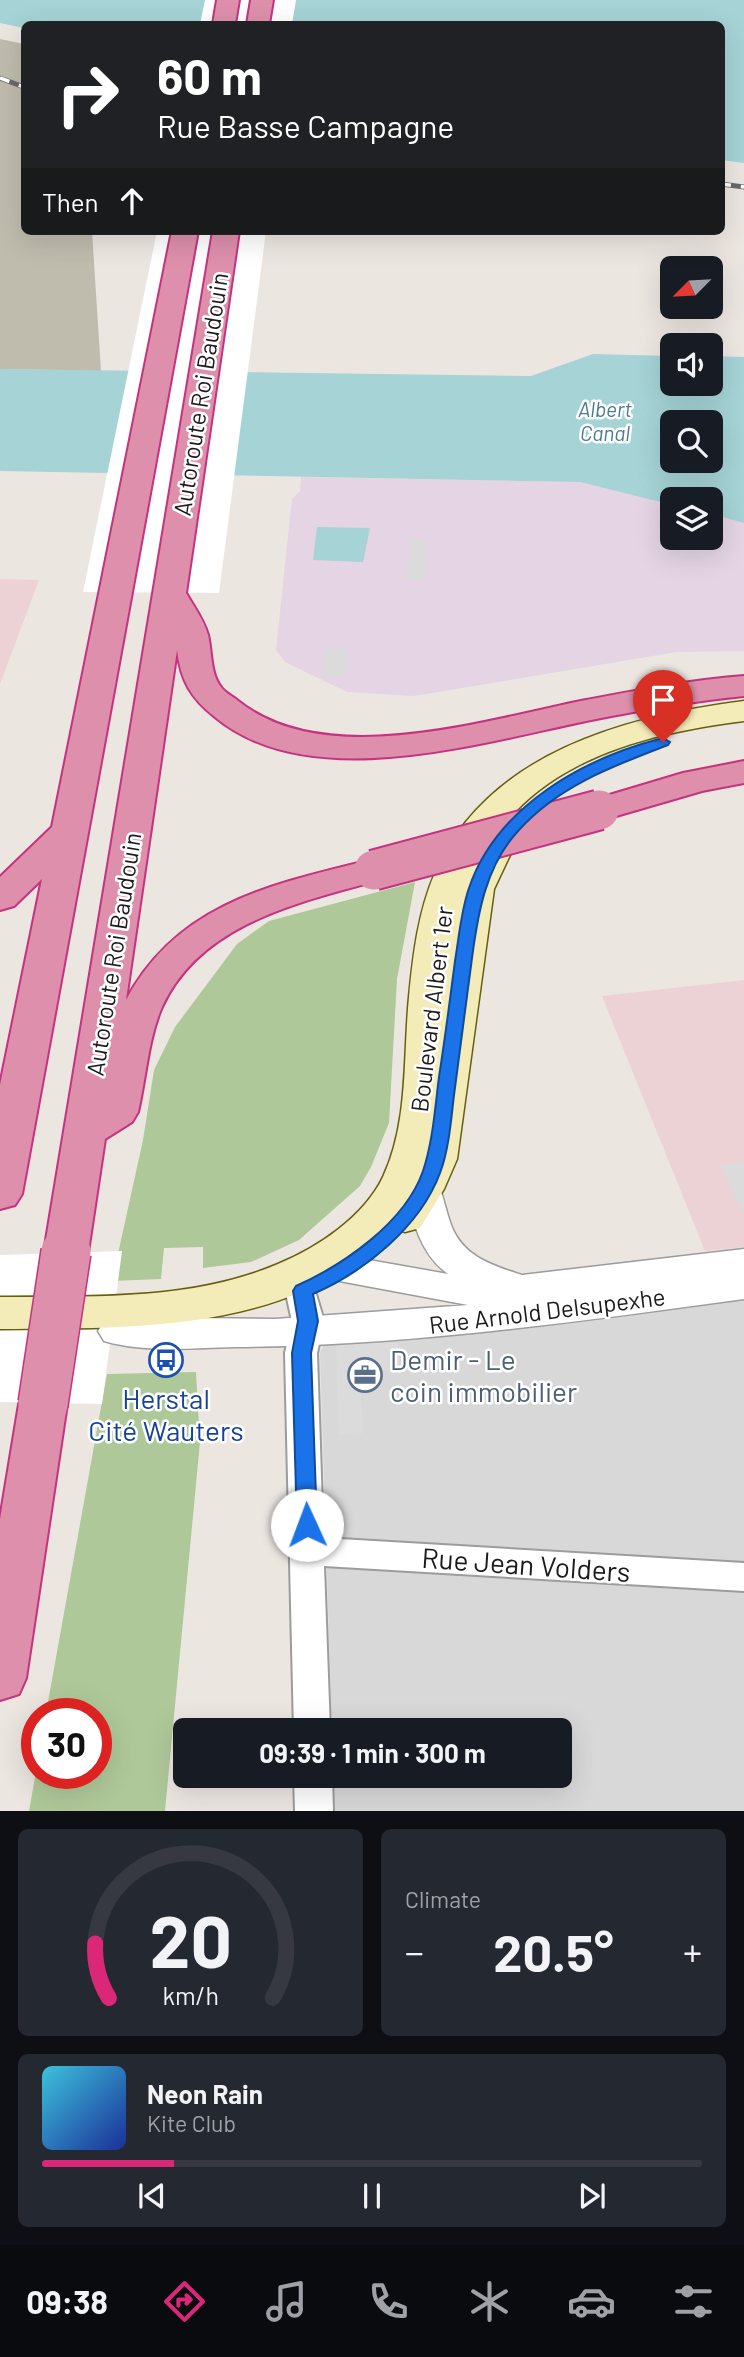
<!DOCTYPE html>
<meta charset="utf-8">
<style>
:root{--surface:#171b24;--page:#242831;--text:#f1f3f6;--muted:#9ea1a6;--line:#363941;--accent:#db2777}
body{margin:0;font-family:Barlow,sans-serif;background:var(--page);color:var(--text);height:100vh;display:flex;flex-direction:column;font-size:26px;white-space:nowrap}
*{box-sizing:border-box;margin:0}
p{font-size:23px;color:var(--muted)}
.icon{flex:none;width:38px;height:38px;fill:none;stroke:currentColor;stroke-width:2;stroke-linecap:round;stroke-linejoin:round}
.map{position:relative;height:1811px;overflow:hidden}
.side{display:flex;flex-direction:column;gap:18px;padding:18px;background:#0d0f14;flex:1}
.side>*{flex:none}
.hud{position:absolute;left:21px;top:21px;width:704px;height:214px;border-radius:10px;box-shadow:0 7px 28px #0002;background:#202124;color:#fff;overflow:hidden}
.needle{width:46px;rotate:246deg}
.controls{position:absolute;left:660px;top:256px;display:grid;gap:14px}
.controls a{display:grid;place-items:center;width:63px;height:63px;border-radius:10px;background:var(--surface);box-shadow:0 7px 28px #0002;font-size:35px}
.speed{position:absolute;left:21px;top:1698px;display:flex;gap:14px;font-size:35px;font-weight:700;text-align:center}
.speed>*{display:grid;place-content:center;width:91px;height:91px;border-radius:50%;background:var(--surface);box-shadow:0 7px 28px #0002;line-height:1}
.speed .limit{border:10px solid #d22;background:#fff;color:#111}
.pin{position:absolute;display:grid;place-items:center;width:60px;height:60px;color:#fff;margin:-72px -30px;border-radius:50% 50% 50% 0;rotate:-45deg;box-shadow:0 0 7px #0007}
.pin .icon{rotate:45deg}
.me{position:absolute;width:77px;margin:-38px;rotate:358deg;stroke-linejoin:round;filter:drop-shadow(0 0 5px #0008)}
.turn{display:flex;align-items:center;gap:24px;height:147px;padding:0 21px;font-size:32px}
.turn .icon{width:91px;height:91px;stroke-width:2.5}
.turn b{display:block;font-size:49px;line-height:60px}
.then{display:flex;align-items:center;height:66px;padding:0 21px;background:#0003;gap:14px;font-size:26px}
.big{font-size:52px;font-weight:700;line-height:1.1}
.side .widget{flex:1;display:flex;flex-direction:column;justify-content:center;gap:10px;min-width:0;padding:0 24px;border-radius:10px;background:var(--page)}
.side .dial{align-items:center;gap:0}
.dial svg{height:182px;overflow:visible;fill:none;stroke:var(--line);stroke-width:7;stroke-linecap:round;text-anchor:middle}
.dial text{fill:var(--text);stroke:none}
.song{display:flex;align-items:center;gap:21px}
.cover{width:84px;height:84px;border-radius:10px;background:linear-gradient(135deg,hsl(190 70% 55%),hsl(230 70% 35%))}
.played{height:7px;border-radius:4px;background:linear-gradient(90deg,var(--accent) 20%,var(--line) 20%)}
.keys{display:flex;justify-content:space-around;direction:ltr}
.heat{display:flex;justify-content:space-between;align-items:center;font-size:38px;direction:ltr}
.side .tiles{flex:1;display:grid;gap:18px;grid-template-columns:1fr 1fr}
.widget:last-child{grid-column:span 2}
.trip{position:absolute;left:173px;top:1718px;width:399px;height:70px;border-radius:10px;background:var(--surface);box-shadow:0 7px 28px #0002;font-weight:700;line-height:70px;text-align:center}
.menu{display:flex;height:112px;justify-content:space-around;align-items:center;background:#090b0e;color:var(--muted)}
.menu .icon{width:49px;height:49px}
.menu .active{color:var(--accent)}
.menu b{font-size:32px;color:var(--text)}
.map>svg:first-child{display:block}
.residential{fill:#d9d8d8}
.commercial{fill:#ecd1d5}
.industrial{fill:#e4d4e4}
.construction{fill:#bfbcae}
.forest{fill:#afc899}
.parking{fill:#dbdbdb}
.water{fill:#a5d3d6;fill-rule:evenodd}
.pier{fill:#fff}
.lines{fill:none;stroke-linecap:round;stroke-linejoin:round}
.minor-casing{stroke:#9c9c9c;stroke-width:4}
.tertiary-casing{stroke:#9c9c9c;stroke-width:3}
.secondary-casing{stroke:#66600e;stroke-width:3}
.motorway-casing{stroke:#c5337f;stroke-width:4}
.minor{fill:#fff;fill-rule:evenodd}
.tertiary{fill:#fff;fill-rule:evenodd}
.secondary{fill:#f3ebb8;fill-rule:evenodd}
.motorway{fill:#dd8fab;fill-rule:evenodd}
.rail-casing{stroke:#696969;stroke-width:5}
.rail{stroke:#fff;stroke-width:3.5;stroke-dasharray:10;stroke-linecap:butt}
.motorway-bridge-far1-casing{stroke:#c5337f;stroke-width:43;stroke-linecap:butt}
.motorway-bridge-casing{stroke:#c5337f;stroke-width:52;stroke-linecap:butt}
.motorway-bridge-far1{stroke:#dd8fab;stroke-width:39}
.motorway-bridge{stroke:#dd8fab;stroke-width:49}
.route{fill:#1a73e8;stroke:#114b97;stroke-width:2}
.labels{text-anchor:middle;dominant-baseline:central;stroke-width:5;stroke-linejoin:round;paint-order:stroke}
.far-water-label{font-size:21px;font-style:italic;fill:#4b7b93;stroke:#fff}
.street-label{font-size:24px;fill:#1b1b1b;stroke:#fff}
.near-service-label{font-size:28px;fill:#4e5e75;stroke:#fff;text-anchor:start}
.near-transit-label{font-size:28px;fill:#164399;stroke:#fff}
.near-street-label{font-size:28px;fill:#1b1b1b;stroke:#fff}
</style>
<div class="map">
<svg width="744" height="1811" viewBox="0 0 744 1811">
<rect width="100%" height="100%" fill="#ece6e1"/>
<polygon class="residential" points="744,1295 744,1811 334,1811 333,1776 560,1776 560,1731 332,1731 320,1353 324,1344"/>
<g class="commercial">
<polygon points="0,579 39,580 0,684"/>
<polygon points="744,980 744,1247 705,1251 602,996"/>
</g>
<polygon class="industrial" points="301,477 580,482 672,505 672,537 710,537 711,514 744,523 744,651 676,652 414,696 347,692 285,662 276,650 292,499 300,491"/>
<polygon class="construction" points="0,39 24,44 24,231 92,231 101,371 0,369"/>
<g class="forest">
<polygon points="415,882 397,979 389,1123 371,1167 360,1186 299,1240 251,1262 203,1268 203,1247 164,1248 161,1279 112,1281 143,1140 154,1070 175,1027 237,944 269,921"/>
<polygon points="196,1372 200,1442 165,1811 29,1811 37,1766 37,1773 96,1773 96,1713 46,1713 107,1374"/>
</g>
<g class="parking">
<polygon points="412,540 428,541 424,579 406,578"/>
<polygon points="325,649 348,649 344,677 321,676"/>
<polygon points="744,1162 744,1213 742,1213 720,1165"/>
<polygon points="398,1342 399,1370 359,1371 363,1433 339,1435 336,1345"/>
</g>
<g class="water">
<polygon points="0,0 744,0 744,163 721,160 721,24 24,24 24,28 0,23"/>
<path d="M593 354 672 356V383H710L711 356 744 357V523L711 514 710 499H672V505L580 482 0 471V369L531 376ZM672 422H710V460H672Z"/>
<polygon points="317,527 370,528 363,562 313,560"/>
</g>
<g class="pier">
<polygon points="205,0 296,0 292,24 200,24"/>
<polygon points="157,231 266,231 219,593 83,592"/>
<polygon points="122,1251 102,1404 0,1402 0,1255"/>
</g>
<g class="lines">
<g class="minor-casing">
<g id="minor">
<polygon points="297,1264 308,1267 324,1321 317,1353 323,1538 744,1563 744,1591 324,1566 330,1731 294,1731 285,1353 292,1321 282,1275 286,1267"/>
<polygon points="294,1776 332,1776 333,1811 295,1811"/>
</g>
</g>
<g class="tertiary-casing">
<path id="tertiary" d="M423 1176 436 1180C443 1193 445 1208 450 1222 461 1256 491 1265 522 1275L744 1249V1299C575 1322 406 1346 236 1347 194 1348 144 1353 104 1341L98 1331 104 1321 117 1317 275 1319 468 1305 318 1277 305 1273 300 1264 305 1255 318 1251 448 1274C420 1254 413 1221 405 1189L410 1180Z"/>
</g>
<g class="secondary-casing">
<path id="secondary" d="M744 701V721C664 731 573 751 515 812L529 815 535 822 510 855 494 889 457 1159 444 1189 420 1228 405 1232 391 1228C299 1334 127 1328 0 1329V1297C93 1296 191 1301 278 1264 317 1248 364 1217 383 1177 409 1121 403 1057 409 997 413 956 418 912 435 873 487 753 626 716 744 701Z"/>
</g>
<g class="motorway-casing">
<g id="motorway">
<polygon points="217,0 239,0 235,24 213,24"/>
<polygon points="251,0 273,0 269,24 247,24"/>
<polygon points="172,231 198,231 22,1194 15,1205 0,1209 0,1085 42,879 14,906 0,910 0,877 52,827"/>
<path d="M213 231H239L186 593C194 607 204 620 208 635 212 651 210 673 221 687 224 692 232 696 237 700 325 772 485 720 586 700 639 690 691 680 744 676V696C693 701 642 710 591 720 483 742 310 796 215 717 191 698 181 681 177 650L126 1000C178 902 274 884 374 859L387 862 393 870 387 878C305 901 201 921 162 1007 148 1039 146 1078 138 1112L132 1122 105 1139 88 1252 82 1263 66 1268 50 1263 44 1252Z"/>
<polygon points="744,761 744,783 702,791 599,821 586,818 581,810 586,802 683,773"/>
<polygon points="43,1386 60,1391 67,1404 26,1678 19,1694 0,1700 0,1519 19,1404 26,1391"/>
</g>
</g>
<use href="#minor" class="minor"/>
<use href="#tertiary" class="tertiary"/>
<use href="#secondary" class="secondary"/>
<use href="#motorway" class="motorway"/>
<g class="rail-casing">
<g id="rail">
<polyline points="0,78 24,87"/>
<polyline points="721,184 744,187"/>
</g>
</g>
<use href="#rail" class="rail"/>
<g class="motorway-bridge-far1-casing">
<polyline id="motorway-bridge-far1" points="374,870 599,810"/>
</g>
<g class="motorway-bridge-casing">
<polyline id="motorway-bridge" points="43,1404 66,1252"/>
</g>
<use href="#motorway-bridge-far1" class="motorway-bridge-far1"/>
<use href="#motorway-bridge" class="motorway-bridge"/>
</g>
<path class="route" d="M663 738 670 742 668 745C613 766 558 786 518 831 486 866 478 912 472 958 466 1004 460 1049 454 1095 451 1120 449 1149 440 1173 420 1227 364 1272 313 1294L318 1321 311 1353 317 1525 314 1531H300L297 1525 292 1353 298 1321 293 1291 296 1286C343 1265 405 1223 423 1171 433 1141 435 1108 439 1077 445 1038 450 1000 455 961 459 937 461 911 469 888 497 806 584 758 663 738Z"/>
<defs>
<g id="bus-ring" transform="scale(1.75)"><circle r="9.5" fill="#fff" stroke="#1a4fb4" stroke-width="1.5"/><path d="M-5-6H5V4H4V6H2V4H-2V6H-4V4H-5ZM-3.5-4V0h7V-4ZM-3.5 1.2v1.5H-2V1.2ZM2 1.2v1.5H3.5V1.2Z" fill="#1a4fb4"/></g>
<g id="office-ring" transform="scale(1.75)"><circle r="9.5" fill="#fff" stroke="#5c6f8a" stroke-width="1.5"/><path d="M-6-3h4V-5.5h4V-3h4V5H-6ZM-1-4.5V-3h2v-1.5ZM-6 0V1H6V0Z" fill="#5c6f8a"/></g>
</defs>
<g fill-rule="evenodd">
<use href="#bus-ring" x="166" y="1360"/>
<use href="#office-ring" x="365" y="1375"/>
</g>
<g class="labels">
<g class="far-water-label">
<text x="605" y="408">Albert<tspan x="605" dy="24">Canal</tspan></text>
</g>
<g class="street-label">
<text transform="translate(200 394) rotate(-81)">Autoroute Roi Baudouin</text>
<text transform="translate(113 954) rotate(-81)">Autoroute Roi Baudouin</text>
<text transform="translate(431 1009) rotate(-83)">Boulevard Albert 1er</text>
<text transform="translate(547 1310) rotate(-7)">Rue Arnold Delsupexhe</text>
</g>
<g class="near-service-label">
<text x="390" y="1359">Demir - Le<tspan x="390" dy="32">coin immobilier</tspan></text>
</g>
<g class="near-transit-label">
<text x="166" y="1398">Herstal<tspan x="166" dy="32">Cité Wauters</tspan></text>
</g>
<g class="near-street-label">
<text transform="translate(526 1564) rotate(4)">Rue Jean Volders</text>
</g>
</g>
</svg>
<div class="controls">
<a><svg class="needle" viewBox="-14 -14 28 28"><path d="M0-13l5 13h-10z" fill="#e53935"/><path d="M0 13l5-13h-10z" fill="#9ea1a6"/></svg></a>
<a><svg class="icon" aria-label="sound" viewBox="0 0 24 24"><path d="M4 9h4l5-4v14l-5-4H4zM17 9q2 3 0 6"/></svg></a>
<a><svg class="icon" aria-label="search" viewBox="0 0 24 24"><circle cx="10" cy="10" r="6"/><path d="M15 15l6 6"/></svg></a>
<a><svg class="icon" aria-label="layers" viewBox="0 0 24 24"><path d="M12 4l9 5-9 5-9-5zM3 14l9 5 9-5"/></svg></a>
</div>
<div class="speed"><div class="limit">30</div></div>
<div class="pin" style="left:663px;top:742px;background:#d93025"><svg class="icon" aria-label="arrive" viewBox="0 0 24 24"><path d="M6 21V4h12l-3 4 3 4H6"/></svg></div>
<svg class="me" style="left:307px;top:1525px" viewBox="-20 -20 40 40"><circle r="19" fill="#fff"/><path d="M0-13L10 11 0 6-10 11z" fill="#1a73e8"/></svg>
<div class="trip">09:39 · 1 min · 300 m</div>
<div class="hud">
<div class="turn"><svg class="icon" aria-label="right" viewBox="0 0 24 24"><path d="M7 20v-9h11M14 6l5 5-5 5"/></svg><div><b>60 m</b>Rue Basse Campagne</div></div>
<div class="then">Then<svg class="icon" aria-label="ahead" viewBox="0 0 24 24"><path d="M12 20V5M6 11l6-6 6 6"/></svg></div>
</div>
</div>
<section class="side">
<div class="tiles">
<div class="widget dial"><svg viewBox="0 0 100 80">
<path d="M14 69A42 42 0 1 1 86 69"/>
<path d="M14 69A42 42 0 0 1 8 45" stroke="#db2777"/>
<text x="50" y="56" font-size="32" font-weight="700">20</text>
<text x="50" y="72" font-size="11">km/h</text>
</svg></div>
<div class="widget"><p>Climate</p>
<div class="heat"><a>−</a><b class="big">20.5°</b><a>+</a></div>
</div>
<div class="widget">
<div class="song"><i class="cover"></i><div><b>Neon Rain</b><p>Kite Club</p></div></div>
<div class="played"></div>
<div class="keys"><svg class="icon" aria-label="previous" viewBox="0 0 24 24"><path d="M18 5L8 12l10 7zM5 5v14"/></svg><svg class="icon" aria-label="pause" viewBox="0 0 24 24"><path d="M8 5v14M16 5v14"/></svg><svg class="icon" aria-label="next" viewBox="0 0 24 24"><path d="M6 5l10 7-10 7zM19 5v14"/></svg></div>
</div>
</div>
</section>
<nav class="menu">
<b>09:38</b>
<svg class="icon active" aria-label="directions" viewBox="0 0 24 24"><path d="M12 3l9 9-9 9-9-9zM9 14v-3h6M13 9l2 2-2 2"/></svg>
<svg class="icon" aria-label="music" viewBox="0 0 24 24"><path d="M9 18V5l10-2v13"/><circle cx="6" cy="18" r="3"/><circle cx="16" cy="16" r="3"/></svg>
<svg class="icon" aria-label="phone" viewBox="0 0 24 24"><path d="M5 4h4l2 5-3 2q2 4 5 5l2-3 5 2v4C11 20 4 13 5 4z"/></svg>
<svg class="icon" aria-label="climate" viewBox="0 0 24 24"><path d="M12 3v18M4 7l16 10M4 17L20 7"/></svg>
<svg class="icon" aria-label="car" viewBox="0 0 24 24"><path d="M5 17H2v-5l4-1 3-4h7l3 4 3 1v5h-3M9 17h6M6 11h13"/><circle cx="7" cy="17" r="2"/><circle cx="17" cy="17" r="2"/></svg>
<svg class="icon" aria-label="filters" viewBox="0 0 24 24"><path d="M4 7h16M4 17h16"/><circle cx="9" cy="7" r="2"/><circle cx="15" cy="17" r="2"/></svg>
</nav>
